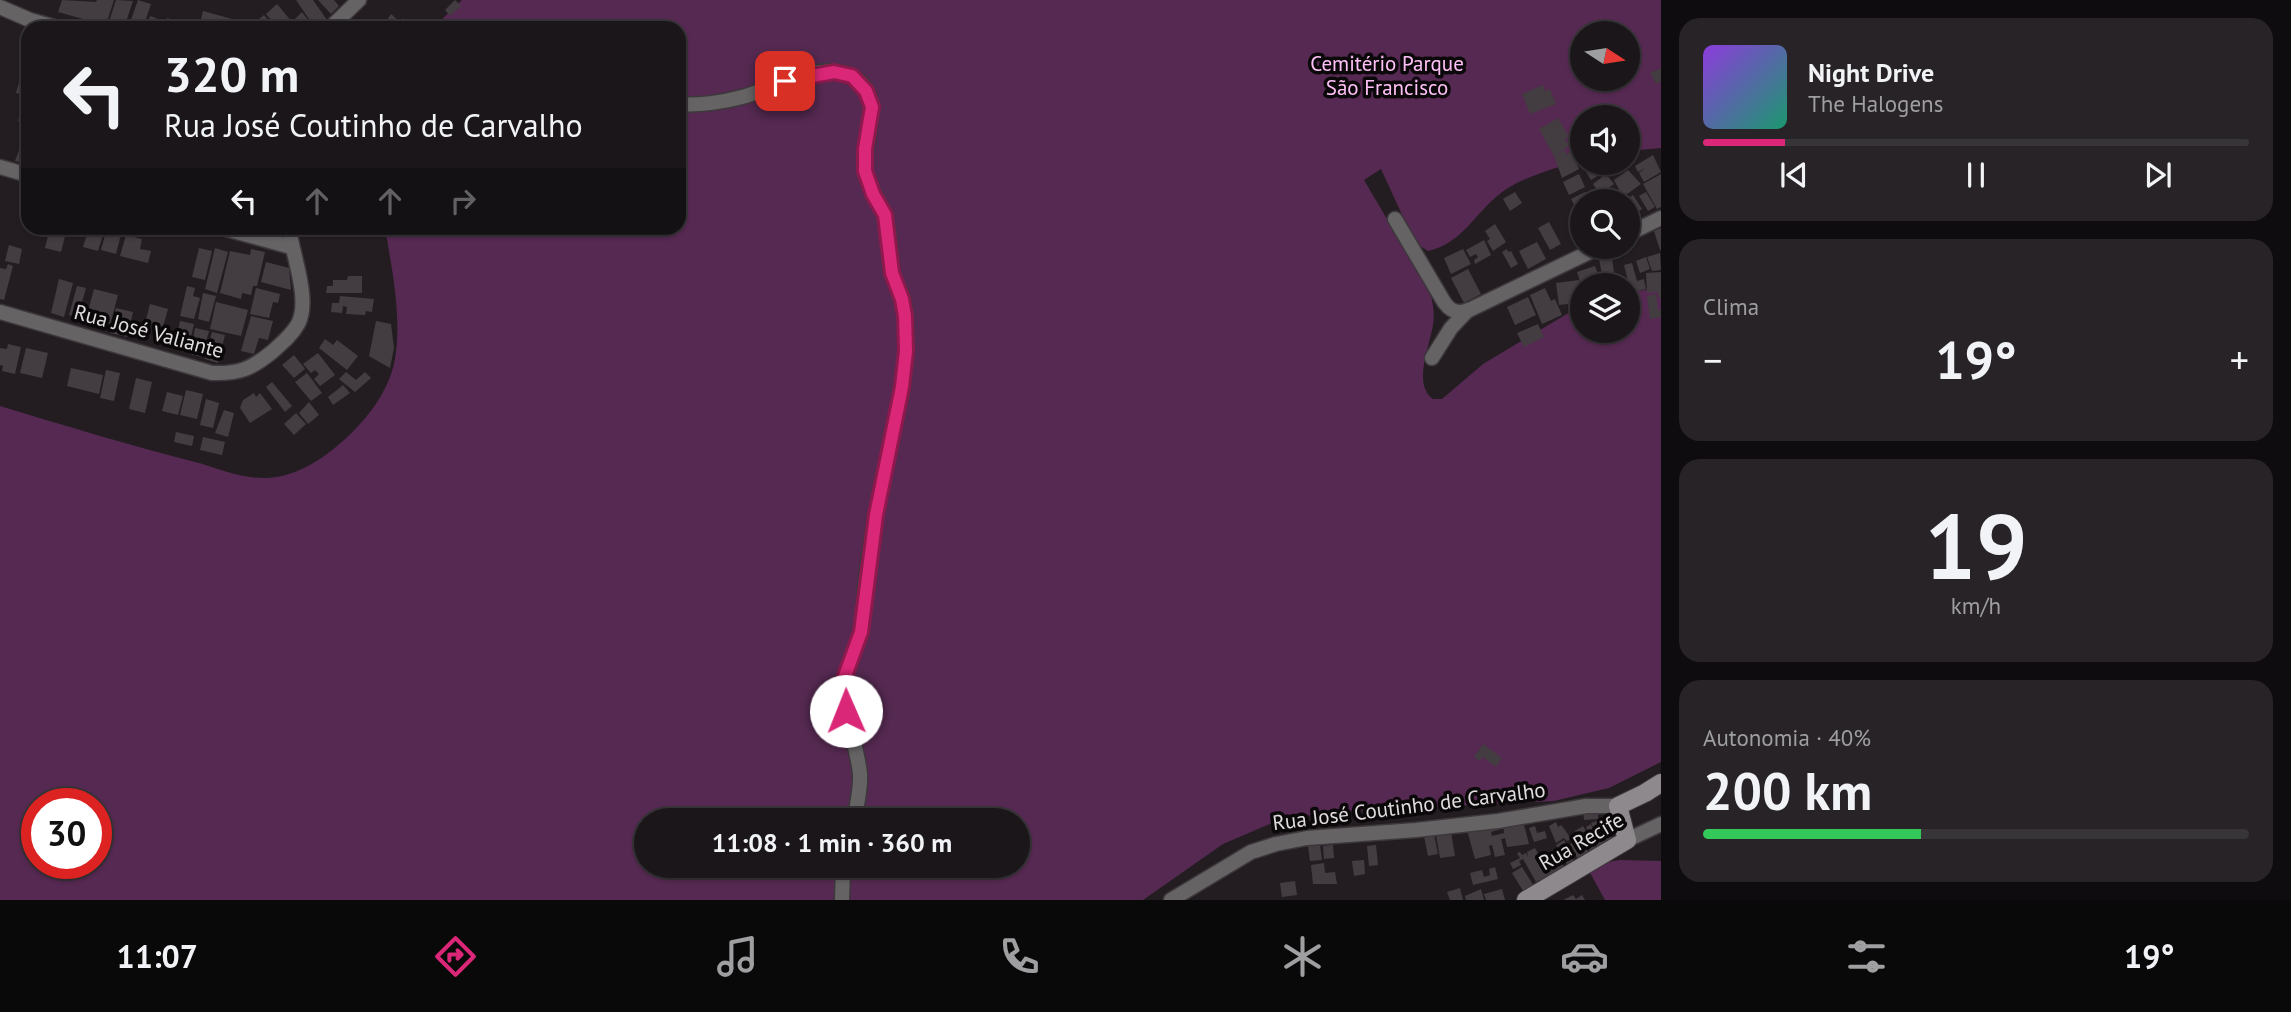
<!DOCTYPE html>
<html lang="pt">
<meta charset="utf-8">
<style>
:root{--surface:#1a161a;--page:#272327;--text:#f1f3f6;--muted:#9f9fa2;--line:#383539;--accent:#db2777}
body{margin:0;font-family:"PT Sans",sans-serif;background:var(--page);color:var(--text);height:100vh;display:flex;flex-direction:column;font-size:26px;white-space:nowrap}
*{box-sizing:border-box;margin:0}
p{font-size:23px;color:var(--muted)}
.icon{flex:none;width:38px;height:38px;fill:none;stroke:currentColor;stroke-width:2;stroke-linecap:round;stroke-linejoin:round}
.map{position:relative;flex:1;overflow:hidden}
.details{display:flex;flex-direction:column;gap:18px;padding:18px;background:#0e0c0e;width:630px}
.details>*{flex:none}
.guide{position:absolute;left:21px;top:21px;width:665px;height:214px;border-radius:21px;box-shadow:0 2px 5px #0004,0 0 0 2px var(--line);background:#1a161a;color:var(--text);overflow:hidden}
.needle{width:46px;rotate:102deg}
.controls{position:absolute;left:1570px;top:21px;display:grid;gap:14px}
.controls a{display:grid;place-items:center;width:70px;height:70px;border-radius:50%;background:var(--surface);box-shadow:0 2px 5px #0004,0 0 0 2px var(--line);font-size:35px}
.speed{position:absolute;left:21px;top:788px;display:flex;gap:14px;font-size:35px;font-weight:700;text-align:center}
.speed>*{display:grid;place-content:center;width:91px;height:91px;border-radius:50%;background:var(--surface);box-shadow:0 2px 5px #0004,0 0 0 2px var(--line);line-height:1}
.speed .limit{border:10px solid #d22;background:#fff;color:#111}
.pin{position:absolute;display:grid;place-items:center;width:60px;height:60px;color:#fff;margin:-30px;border-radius:14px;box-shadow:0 4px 10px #0006}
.me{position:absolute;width:77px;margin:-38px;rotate:359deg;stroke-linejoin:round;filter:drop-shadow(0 0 5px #0008)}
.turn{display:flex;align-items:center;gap:24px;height:147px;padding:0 28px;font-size:32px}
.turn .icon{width:91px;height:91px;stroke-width:2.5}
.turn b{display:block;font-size:49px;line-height:60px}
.lanes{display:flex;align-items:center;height:66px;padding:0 28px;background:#0003;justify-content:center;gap:35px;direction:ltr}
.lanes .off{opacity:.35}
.big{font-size:52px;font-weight:700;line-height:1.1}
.details .card{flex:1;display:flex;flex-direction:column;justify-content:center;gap:10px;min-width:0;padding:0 24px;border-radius:21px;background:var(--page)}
.details .dial{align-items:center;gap:0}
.dial b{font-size:91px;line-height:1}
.song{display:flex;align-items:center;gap:21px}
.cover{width:84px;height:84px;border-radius:10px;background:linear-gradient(135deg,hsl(270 70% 55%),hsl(160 70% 35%))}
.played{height:7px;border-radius:4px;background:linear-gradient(90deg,var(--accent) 15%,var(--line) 15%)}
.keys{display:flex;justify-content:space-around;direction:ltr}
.heat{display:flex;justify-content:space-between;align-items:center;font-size:38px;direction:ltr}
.charge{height:10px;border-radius:5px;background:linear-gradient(90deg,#34c759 40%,var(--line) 0)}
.trip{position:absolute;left:634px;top:808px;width:396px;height:70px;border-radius:35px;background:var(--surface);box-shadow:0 2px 5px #0004,0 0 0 2px var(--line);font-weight:700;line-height:70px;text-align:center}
.menu{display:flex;height:112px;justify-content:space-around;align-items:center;background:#0a090a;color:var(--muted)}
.menu .icon{width:49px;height:49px}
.menu .selected{color:var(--accent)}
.menu b{font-size:32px;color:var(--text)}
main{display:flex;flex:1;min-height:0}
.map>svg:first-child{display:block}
.green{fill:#552951;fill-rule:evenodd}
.building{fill:#433d42}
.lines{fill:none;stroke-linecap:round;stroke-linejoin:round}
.street-casing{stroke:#3d383c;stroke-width:17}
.secondary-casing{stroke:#3d383c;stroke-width:20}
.street{stroke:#666365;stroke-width:14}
.secondary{stroke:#8e898d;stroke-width:18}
.route-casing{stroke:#8e194d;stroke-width:18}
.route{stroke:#db2777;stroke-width:12}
.labels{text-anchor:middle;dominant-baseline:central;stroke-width:7;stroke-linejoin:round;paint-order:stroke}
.park-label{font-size:21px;fill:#ffc0f7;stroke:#0b080a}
.street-label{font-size:21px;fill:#e0dcdf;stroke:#0b080a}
</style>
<main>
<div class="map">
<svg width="1661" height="900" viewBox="0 0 1661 900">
<rect width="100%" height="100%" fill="#231d22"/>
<g class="green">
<path d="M462 0H1661V148L1628 151V117H1582V160C1554 169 1519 177 1496 197 1472 218 1460 244 1428 251L1415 243 1381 169 1364 180 1430 292C1433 303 1435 314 1433 325 1430 346 1412 384 1433 399H1442L1483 364 1582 305V331H1628V293L1661 287V762L1609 788 1554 801 1353 811 1302 816 1272 823 1223 844 1143 900H0V406C66 426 132 446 199 463 219 469 244 479 266 478 293 477 317 463 337 446 363 425 389 393 395 359 402 317 392 269 385 228H679V28H433ZM1582 33H1628V79H1582ZM37 803H96V863H37ZM646 821H1017V866H646Z"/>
<polygon points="1620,860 1661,861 1661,900 1605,900 1589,871 1608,862"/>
</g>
<g class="building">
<polygon points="62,0 96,2 97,0 114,0 105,28 88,28 90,21 58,12"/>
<polygon points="116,0 133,1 124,28 107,28"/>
<polygon points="138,0 151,4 143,28 128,28"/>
<polygon points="296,0 313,0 327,20 315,28"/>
<polygon points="318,0 334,0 339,6 331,14"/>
<polygon points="455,0 461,6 450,16 445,10"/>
<polygon points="277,4 297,28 278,28 266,14"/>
<polygon points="203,11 232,19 229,28 199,28"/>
<polygon points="302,12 311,24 307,28 300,28 294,20"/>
<polygon points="391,14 400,22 403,18 413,28 395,28 387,20"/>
<polygon points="264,15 275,28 255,28 252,25"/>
<polygon points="150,16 161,20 158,28 146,28"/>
<polygon points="167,18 181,22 180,28 164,28"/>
<polygon points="28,34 28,59 20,57"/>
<polygon points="23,68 28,69 28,96 16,93"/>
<polygon points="1661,68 1661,81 1656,84 1650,73"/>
<polygon points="1543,85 1545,91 1550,89 1556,104 1530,114 1522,94"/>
<polygon points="24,99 28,100 28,123 18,121"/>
<polygon points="1558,118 1569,137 1565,139 1569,146 1557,154 1565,150 1567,154 1572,151 1579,169 1562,178 1554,156 1539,129"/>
<polygon points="22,142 28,144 24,163 15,161"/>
<polygon points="1628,155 1632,162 1614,174 1606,163 1628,163"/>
<polygon points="1653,155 1661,172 1644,182 1639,173 1645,168 1638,172 1635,166"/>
<polygon points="1586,163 1601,163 1606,171 1591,180 1582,165"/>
<polygon points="1628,170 1641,184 1623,197 1614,180"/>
<polygon points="1579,174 1585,187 1569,195 1563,182"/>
<polygon points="1606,174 1614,184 1600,194 1593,184"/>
<polygon points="1661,174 1661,207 1657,209 1643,184"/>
<polygon points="1515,192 1522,203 1510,211 1503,199"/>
<polygon points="1585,192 1590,201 1582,201 1582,219 1571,199"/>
<polygon points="1646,192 1655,207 1648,211 1639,196"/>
<polygon points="1633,195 1642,209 1634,214 1628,201 1624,201"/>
<polygon points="1549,222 1561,244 1550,250 1538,228"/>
<polygon points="1495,224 1506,242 1493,251 1487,241 1490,239 1485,231"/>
<polygon points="50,228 67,228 61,252 45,248"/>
<polygon points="89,228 105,228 98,251 83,247"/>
<polygon points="107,228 122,230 116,254 101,250"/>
<polygon points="1661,228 1661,250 1660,250 1654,231"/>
<polygon points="126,235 142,239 140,249 151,251 148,263 120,256"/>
<polygon points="1484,240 1491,255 1475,264 1474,260 1478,257 1476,254 1470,257 1466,250"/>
<polygon points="1537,242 1546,259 1528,269 1519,251"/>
<polygon points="9,245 22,249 19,264 5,261"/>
<polygon points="199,248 212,251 205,280 192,277"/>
<polygon points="215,248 228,252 217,293 205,289"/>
<polygon points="251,249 265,252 257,286 253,286 251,295 242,293 241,299 220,293 230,251 250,255"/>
<polygon points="1463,249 1471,264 1451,274 1444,258"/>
<polygon points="1507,249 1508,252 1511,251 1518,264 1511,268 1502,252"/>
<polygon points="1660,253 1661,270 1652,271 1647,257"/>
<polygon points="1612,257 1615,282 1604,284 1599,259"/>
<polygon points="1646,257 1650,269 1640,273 1636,261"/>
<polygon points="266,262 289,268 291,290 261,282"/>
<polygon points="1632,263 1637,281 1644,279 1646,289 1631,293 1624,265"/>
<polygon points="8,264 13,266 4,300 0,299 0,268 6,269"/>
<polygon points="1595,266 1601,282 1581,285 1577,272"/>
<polygon points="1468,269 1481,294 1464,303 1451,278"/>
<polygon points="1661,272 1661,298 1658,298 1658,292 1647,293 1646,273"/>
<polygon points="348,276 362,276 362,293 326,293 327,286 333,286 333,280 347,280"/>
<polygon points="59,279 73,283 64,317 51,313"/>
<polygon points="1579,280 1582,314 1569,315 1568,304 1559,305 1556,283"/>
<polygon points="77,286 86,288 78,317 69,315"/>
<polygon points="187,286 195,288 193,296 200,298 194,319 180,316"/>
<polygon points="256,288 280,294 278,303 273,302 269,318 250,314"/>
<polygon points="1545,288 1551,301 1555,299 1562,315 1542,324 1530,295"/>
<polygon points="94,289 118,295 110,325 86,319"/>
<polygon points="203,293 216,296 209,322 198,319"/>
<polygon points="1656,294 1658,310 1661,310 1661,317 1650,319 1647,296"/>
<polygon points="340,296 374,299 372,312 366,311 365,315 346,314 347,307 343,306 342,313 331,312 332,303 339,303"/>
<polygon points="1528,297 1536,315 1515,325 1507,307"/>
<polygon points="216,302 248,310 241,336 210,329"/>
<polygon points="150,304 168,309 163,327 145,323"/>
<polygon points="116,308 133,312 127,337 110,333"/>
<polygon points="251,316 273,321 268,340 259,338 254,354 241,351"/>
<polygon points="180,321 194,324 188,350 175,347"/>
<polygon points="376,321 391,324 394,348 390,368 369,356"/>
<polygon points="1538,324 1544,337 1524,347 1517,333"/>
<polygon points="195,328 209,331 202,357 190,354"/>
<polygon points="212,332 225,335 218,363 205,359"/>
<polygon points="325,339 333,345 337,340 358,356 347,370 319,348"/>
<polygon points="8,344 21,347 15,374 2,371 3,366 0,365 0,348 7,349"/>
<polygon points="26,348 48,353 42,378 20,373"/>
<polygon points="318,353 335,375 320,386 314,379 319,374 315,370 311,373 303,364"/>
<polygon points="294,355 305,369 294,378 282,365"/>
<polygon points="71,368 103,375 99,394 67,386"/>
<polygon points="106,370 120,373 114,401 100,398"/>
<polygon points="346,372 356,380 365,372 371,378 355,392 339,379"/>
<polygon points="307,373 322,393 311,401 295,382"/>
<polygon points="136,378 152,382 145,413 129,409"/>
<polygon points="272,382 292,406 285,412 266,387"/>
<polygon points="343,385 350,393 333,405 328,397"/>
<polygon points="186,390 203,394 197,419 180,415"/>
<polygon points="167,392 183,396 178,415 162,411"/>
<polygon points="254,393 256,397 260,393 272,409 250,423 240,408 243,400"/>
<polygon points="206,399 219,403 213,428 200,425"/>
<polygon points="309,402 319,415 308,424 299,413"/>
<polygon points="224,410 234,413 228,437 215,433"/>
<polygon points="296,413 306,424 294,435 284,424"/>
<polygon points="176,432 194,436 192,446 174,442"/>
<polygon points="203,437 225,442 222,455 200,450"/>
<polygon points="1483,744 1502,758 1496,767 1483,757 1479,761 1474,757"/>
<polygon points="1598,810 1598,819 1584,820 1583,811"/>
<polygon points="1606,817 1610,827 1596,833 1591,823"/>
<polygon points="1523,821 1529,844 1507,847 1505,838 1501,839 1505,855 1495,857 1492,845 1489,846 1491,855 1475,859 1467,830 1500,826 1501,829 1491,832 1492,836 1504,833 1503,825"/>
<polygon points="1556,822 1558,827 1561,825 1565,830 1571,839 1567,841 1564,838 1556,843 1549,826"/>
<polygon points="1591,824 1595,834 1590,836 1586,827"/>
<polygon points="1535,826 1537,833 1545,831 1547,838 1534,842 1529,828"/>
<polygon points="1583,826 1589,836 1583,842 1575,831"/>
<polygon points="1608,829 1612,838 1604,842 1605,846 1598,849 1592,837"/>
<polygon points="1451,832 1455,856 1440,858 1436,835"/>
<polygon points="1434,834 1438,854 1428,856 1424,836"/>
<polygon points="1574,837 1577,842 1580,840 1589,852 1578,859 1569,845 1572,843 1570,840"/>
<polygon points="1590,839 1598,849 1592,854 1584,844"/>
<polygon points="1564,840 1569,848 1561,853 1556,845"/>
<polygon points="1320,845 1322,860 1310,861 1308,846"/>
<polygon points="1333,845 1334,858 1324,859 1323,846"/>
<polygon points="1376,845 1378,865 1369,866 1367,846"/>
<polygon points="1535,848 1548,871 1541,856 1554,849 1565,869 1542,883 1540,880 1536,882 1523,859 1519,861 1521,865 1513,869 1510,863 1520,858 1517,853 1520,852 1522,855 1526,853 1528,857 1527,852"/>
<polygon points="1566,851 1575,862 1568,866 1561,854"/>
<polygon points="1364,860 1365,874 1354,876 1352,861"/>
<polygon points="1324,863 1325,873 1335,872 1337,884 1313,884 1311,865"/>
<polygon points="1495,867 1498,879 1473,885 1470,873 1482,870 1484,877 1490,875 1489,869"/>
<polygon points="1522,867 1535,888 1525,894 1512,873"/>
<polygon points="1295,881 1297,895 1282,897 1280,883"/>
<polygon points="1460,888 1463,900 1450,900 1447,892"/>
<polygon points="1481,889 1484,900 1466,900 1465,896"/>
<polygon points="1502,889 1505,900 1486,900 1484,894"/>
<polygon points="1573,895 1576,899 1582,895 1585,900 1563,900"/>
</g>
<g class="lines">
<g class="street-casing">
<g id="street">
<polyline points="0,7 30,20 58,28"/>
<polyline points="330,28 359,0"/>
<path d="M679 104C697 106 724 102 742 97 774 89 820 59 853 77 887 96 862 141 865 170 867 187 879 199 884 214 891 232 889 253 892 271 894 280 899 287 902 296 907 312 906 331 906 348 906 373 900 398 895 422 888 453 882 484 876 515 871 539 868 564 865 588 864 600 864 613 862 625 859 646 845 664 845 685 843 717 857 743 860 774 861 790 856 805 855 821"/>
<polyline points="0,167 28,175"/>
<path d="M1395 219 1444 302C1451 312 1458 314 1469 310L1600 247"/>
<polyline points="222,228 291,247"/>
<polyline points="1628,234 1661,218"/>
<path d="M0 312 212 373C239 374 251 369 272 352 282 343 291 336 298 324 311 300 292 254 289 228"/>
<polyline points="1432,358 1451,328 1468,310"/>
<polyline points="1627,840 1661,824"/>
<polyline points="842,900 843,866"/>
<polyline points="1171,900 1251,852 1276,844 1307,838 1416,830 1498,821 1586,806 1618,806"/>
</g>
</g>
<g class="secondary-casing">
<polyline id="secondary" points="1526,900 1627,840 1618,806 1645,793 1661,783"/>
</g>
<use href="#street" class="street"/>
<use href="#secondary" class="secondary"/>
</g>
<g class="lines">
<g class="route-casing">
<polyline id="route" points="785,81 834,72 852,76 866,91 872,107 865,149 865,171 873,194 885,215 892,273 902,299 905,316 906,351 902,387 876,515 861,632 845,676 846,711"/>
</g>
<use href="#route" class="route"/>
</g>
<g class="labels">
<g class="park-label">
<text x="1387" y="63">Cemitério Parque<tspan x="1387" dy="24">São Francisco</tspan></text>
</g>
<g class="street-label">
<text transform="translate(149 331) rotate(15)">Rua José Valiante</text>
<text transform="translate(1409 806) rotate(-7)">Rua José Coutinho de Carvalho</text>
<text transform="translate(1581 841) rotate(-30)">Rua Recife</text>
</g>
</g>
</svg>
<div class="controls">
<a><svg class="needle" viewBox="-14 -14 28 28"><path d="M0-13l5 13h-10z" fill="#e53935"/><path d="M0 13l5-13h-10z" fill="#9f9fa2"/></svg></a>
<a><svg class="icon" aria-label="sound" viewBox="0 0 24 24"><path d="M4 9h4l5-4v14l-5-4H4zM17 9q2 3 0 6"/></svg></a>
<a><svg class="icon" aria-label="search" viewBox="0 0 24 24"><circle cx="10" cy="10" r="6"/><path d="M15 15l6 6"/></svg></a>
<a><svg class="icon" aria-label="layers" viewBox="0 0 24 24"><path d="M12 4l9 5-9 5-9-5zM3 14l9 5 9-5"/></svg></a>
</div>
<div class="speed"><div class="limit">30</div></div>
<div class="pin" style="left:785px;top:81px;background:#d93025"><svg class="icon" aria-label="arrive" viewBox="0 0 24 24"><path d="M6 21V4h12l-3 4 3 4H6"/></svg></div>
<svg class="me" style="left:846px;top:711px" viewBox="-20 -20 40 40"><circle r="19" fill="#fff"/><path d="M0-13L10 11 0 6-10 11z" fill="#db2777"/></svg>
<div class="trip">11:08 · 1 min · 360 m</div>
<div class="guide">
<div class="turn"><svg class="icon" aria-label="left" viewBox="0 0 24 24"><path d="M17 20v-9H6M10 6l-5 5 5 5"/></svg><div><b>320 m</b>Rua José Coutinho de Carvalho</div></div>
<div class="lanes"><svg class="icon" aria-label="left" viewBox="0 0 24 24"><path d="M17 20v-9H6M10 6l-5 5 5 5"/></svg><svg class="icon off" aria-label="ahead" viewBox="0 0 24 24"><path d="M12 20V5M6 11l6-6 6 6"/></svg><svg class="icon off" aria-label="ahead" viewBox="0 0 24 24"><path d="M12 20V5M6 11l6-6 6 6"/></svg><svg class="icon off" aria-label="right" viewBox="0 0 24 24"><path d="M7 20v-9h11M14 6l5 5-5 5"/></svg></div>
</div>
</div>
<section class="details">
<div class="card">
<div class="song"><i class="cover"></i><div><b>Night Drive</b><p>The Halogens</p></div></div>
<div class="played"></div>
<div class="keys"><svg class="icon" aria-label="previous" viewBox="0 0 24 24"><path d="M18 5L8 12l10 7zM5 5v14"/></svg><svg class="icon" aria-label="pause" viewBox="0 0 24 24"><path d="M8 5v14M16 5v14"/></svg><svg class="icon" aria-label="next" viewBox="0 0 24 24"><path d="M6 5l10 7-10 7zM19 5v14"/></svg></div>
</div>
<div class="card"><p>Clima</p>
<div class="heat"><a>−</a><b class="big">19°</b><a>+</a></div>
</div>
<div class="card dial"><b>19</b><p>km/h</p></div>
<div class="card"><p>Autonomia · 40%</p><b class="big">200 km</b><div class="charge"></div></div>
</section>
</main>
<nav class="menu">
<b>11:07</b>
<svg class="icon selected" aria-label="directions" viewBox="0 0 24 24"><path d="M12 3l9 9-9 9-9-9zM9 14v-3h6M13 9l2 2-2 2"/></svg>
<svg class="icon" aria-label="music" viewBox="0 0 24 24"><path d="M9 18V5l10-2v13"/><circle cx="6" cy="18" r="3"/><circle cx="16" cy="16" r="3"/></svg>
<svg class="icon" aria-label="phone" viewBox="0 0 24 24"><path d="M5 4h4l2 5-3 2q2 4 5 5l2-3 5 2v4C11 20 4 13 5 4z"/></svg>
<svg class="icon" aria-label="climate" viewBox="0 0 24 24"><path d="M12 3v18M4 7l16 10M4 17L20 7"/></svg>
<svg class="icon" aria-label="car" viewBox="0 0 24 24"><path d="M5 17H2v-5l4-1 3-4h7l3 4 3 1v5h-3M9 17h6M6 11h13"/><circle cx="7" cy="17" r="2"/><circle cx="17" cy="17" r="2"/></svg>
<svg class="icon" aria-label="filters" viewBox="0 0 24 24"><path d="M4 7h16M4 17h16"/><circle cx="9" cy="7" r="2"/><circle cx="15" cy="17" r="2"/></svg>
<b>19°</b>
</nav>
